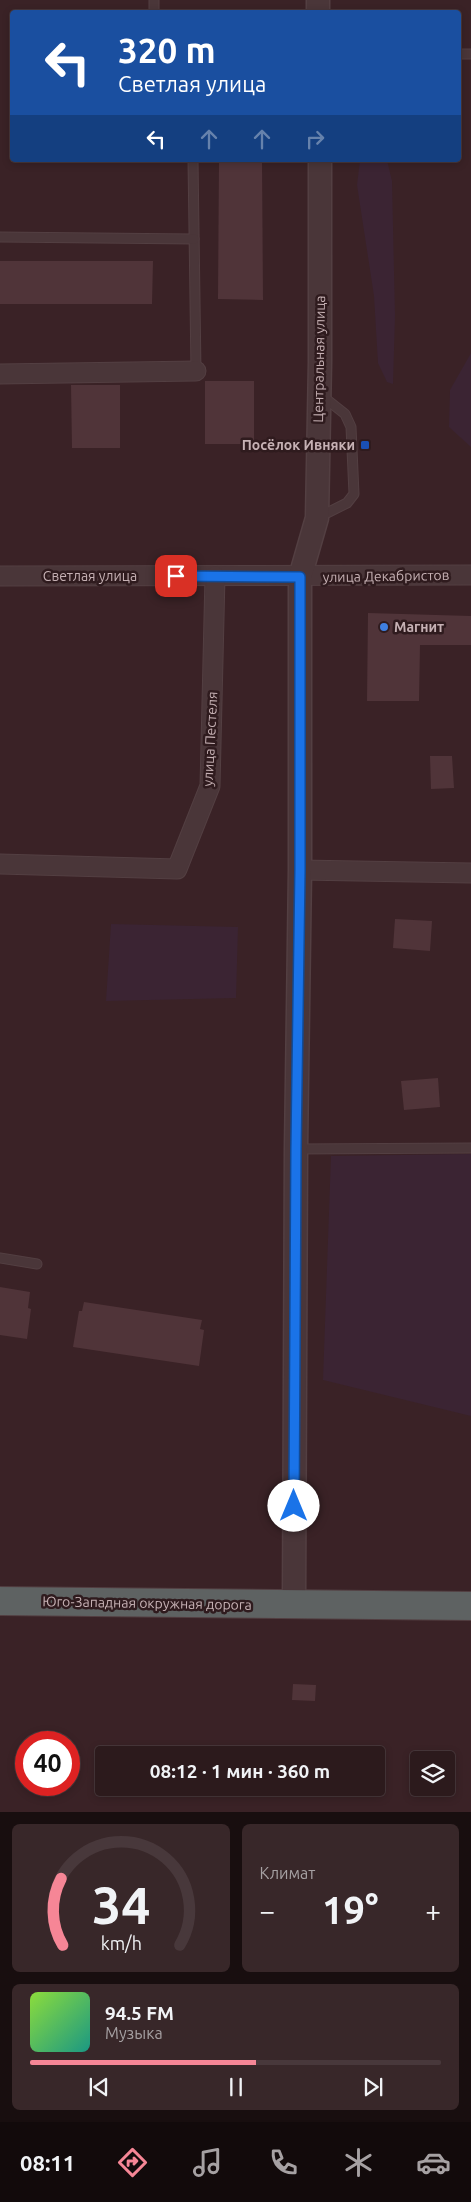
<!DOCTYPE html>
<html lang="ru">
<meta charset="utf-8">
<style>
:root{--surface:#2c1a1c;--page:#382729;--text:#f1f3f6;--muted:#a6a1a3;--line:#48383b;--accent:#f68696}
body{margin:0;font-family:Ubuntu,sans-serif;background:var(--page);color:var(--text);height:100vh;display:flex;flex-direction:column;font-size:19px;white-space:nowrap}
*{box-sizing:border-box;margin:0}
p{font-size:16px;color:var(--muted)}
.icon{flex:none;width:28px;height:28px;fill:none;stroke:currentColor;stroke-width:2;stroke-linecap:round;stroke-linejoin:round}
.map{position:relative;height:1812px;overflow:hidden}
.side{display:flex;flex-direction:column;gap:12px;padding:12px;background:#180e0f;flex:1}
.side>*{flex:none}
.top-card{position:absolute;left:10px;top:10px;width:451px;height:152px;border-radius:5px;box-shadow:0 2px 8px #0003,0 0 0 1px var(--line);background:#1a4fa0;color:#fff;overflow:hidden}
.controls{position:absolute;left:410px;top:1751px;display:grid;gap:10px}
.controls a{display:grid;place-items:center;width:45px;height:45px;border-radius:5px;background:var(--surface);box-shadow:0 2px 8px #0003,0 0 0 1px var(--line);font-size:25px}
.speed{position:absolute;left:15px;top:1731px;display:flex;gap:10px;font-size:25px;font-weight:700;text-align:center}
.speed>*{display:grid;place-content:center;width:65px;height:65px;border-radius:50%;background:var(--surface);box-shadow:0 2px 8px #0003,0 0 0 1px var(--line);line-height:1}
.speed .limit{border:8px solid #d22;background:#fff;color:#111}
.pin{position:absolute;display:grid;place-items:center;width:42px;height:42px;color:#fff;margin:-21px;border-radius:10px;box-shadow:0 2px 8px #0006}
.me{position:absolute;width:55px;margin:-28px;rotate:0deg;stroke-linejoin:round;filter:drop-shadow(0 0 4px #0008)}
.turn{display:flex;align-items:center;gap:18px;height:105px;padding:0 25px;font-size:22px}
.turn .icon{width:65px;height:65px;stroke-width:2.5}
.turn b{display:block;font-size:35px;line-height:42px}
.lanes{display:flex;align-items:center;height:48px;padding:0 25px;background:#0003;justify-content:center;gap:25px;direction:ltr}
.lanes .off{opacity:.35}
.big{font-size:38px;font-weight:700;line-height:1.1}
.side .tile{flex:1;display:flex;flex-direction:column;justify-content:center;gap:8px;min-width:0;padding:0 18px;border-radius:8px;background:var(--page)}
.side .dial{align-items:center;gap:0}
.dial svg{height:130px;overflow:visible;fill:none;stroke:var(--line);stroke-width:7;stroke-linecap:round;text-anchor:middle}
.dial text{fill:var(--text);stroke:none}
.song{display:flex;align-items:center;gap:15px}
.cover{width:60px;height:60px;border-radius:8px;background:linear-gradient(135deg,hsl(90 70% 55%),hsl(170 70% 35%))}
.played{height:5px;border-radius:2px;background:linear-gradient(90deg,var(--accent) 55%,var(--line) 55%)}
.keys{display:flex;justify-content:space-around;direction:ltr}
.heat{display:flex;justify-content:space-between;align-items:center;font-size:28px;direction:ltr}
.side .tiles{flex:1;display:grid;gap:12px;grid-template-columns:1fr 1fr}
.tile:last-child{grid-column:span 2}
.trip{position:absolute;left:95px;top:1746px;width:290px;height:50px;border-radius:5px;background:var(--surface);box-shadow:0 2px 8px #0003,0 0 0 1px var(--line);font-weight:700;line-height:50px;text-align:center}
.menu{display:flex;height:80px;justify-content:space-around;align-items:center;background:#120a0b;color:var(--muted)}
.menu .icon{width:35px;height:35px}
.menu .current{color:var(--accent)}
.menu b{font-size:22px;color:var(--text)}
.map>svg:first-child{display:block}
.green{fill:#3b2433}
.building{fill:#503439}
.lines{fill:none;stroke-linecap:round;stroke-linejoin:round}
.service-casing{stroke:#533f42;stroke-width:11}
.minor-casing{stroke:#533f42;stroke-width:21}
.tertiary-casing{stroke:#533f42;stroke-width:25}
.trunk-casing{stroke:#523e41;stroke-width:30}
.service{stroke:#4a3639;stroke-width:9}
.minor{stroke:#4a3639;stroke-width:19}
.tertiary{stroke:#4a3639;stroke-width:22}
.trunk{stroke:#5e6262;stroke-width:28}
.route-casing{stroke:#114b97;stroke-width:12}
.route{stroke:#1a73e8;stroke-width:9}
.transit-dot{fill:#1a4fb4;stroke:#2f1b1e;stroke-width:2}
.shop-dot{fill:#3f7fe0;stroke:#2f1b1e;stroke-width:2}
.labels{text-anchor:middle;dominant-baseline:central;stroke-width:5;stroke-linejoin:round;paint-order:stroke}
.street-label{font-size:14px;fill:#c6b1b4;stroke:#2f1b1e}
.poi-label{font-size:14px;font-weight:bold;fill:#c6b1b4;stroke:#2f1b1e;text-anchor:end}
</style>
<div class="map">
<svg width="471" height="1812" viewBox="0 0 471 1812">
<rect width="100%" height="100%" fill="#3a2226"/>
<g class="green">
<polygon points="360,160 387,160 392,181 395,316 393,384 387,382 378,363 374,296 357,185"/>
<polygon points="471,353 471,447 449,427 450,390"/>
<polygon points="111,924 238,927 236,998 106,1001"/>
<polygon points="471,1154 471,1416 323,1380 331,1156"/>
</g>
<g class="building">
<polygon points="219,160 262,160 263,300 218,299"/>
<polygon points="0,261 153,261 152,304 0,304"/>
<rect x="205" y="381" width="49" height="63"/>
<polygon points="71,385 120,385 120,448 72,448"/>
<polygon points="368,613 471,616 471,645 420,645 419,701 367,701"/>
<polygon points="430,756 452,756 454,788 431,789"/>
<polygon points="395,919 432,921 430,951 393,948"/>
<polygon points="438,1078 440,1107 404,1110 401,1081"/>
<polygon points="0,1287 30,1292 28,1308 31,1309 27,1339 0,1335"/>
<polygon points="84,1302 202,1320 200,1329 204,1330 199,1366 73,1347 79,1311 82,1311"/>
<polygon points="293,1684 316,1685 315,1701 292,1700"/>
</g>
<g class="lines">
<g class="service-casing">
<g id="service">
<polyline points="154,0 154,12"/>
<polyline points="459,54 471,54"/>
<polyline points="193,160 196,371"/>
<polyline points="0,237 194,239"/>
<polyline points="319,517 347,503 354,494 351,427 345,414 321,395"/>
<polyline points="296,1149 471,1148"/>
<polyline points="0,1258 37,1264"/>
</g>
</g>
<g class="minor-casing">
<g id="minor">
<polyline points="0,374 196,371"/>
<polyline points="0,576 471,575"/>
<polyline points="0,864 177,869 210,786 215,576"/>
<polyline points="300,870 471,873"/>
</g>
</g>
<g class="tertiary-casing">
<g id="tertiary">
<polyline points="318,0 318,12"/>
<polyline points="294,1605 296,1149 300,870 300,577 317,518 320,362 320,160"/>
</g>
</g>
<g class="trunk-casing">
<polyline id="trunk" points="0,1601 471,1606"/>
</g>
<use href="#service" class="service"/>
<use href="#minor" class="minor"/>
<use href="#tertiary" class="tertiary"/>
<use href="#trunk" class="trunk"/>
</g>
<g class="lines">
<g class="route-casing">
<polyline id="route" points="176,576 300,577 300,870 296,1149 294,1506"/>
</g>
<use href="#route" class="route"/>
</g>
<rect class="transit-dot" x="360" y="440" width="10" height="10" rx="2.5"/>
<circle class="shop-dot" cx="384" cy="627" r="5"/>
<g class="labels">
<g class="street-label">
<text transform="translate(319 359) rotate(-89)">Центральная улица</text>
<text x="90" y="576">Светлая улица</text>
<text transform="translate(386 576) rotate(-1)">улица Декабристов</text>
<text transform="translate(210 739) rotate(-87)">улица Пестеля</text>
<text transform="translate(147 1603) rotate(1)">Юго-Западная окружная дорога</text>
</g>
<g class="poi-label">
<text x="355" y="445">Посёлок Ивняки</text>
<text x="394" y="627" text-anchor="start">Магнит</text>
</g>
</g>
</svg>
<div class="controls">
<a><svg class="icon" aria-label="layers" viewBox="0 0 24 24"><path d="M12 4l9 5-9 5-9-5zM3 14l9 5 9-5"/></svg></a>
</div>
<div class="speed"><div class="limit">40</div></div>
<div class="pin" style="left:176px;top:576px;background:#d93025"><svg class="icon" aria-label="arrive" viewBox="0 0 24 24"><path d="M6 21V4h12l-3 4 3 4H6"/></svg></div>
<svg class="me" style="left:294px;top:1506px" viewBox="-20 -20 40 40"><circle r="19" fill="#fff"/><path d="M0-13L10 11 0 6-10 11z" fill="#1a73e8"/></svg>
<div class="trip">08:12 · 1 мин · 360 m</div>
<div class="top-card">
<div class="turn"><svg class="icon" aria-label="left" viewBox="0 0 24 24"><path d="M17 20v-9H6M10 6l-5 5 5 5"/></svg><div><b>320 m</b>Светлая улица</div></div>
<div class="lanes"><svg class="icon" aria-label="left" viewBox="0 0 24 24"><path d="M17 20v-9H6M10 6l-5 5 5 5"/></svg><svg class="icon off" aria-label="ahead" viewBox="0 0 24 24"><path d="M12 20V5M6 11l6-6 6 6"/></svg><svg class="icon off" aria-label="ahead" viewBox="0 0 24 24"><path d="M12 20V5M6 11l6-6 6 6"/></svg><svg class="icon off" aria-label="right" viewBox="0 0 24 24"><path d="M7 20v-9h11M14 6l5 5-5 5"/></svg></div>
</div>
</div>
<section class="side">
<div class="tiles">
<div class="tile dial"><svg viewBox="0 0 100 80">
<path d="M14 69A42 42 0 1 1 86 69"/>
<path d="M14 69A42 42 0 0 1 13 28" stroke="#f68696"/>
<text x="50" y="56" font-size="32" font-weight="700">34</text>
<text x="50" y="72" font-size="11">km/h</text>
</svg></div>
<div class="tile"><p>Климат</p>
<div class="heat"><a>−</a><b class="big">19°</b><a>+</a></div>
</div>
<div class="tile">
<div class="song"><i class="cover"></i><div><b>94.5 FM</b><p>Музыка</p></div></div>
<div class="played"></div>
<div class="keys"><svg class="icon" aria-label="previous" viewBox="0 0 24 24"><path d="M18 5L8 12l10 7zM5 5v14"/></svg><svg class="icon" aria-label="pause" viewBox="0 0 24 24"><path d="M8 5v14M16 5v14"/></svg><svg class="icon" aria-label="next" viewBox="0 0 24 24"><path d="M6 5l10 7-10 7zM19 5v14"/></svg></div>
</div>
</div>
</section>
<nav class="menu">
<b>08:11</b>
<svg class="icon current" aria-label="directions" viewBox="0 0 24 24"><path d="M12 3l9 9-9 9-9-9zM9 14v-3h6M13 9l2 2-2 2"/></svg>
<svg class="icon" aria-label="music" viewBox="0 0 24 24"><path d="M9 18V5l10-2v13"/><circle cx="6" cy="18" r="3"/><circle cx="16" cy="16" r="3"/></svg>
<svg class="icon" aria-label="phone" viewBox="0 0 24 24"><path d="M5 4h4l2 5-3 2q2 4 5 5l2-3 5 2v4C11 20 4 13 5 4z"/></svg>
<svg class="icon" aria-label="climate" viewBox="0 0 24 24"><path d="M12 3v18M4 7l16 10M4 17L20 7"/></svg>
<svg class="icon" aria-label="car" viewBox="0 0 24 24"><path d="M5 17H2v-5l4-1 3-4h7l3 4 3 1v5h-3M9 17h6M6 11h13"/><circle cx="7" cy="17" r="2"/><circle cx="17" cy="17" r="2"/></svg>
</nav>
